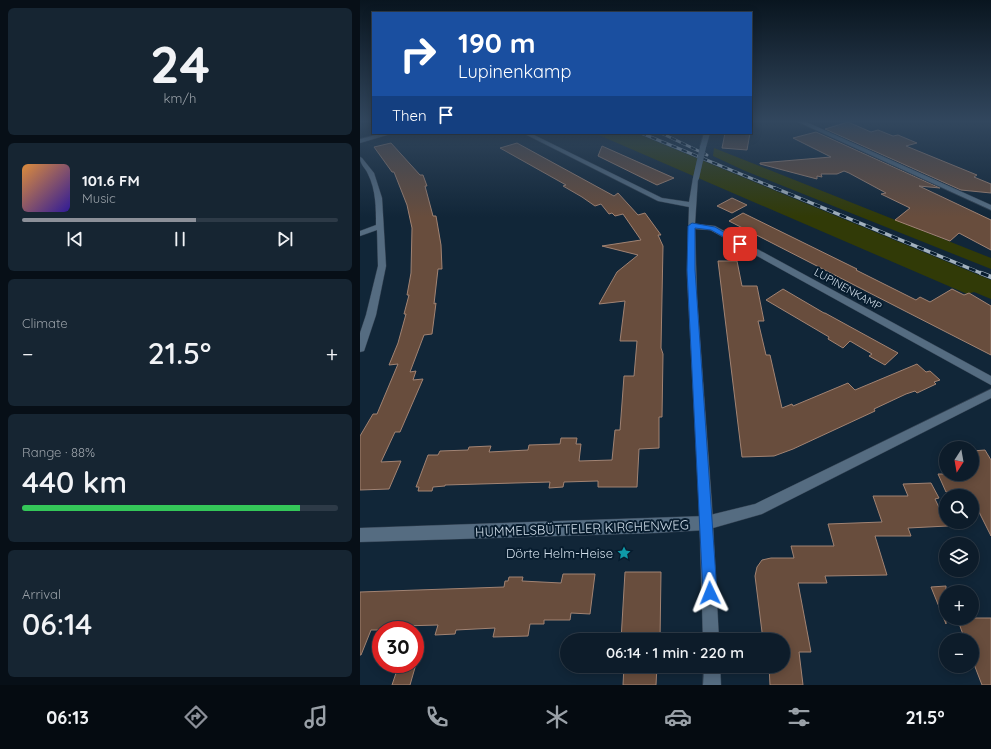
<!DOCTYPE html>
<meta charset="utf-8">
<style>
:root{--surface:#0d1c2a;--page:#162532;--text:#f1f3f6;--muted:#9aa1a8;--line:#2d3a47;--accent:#8c9099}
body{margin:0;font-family:Quicksand,sans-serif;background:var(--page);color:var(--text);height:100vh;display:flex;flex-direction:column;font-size:15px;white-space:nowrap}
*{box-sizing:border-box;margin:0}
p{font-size:13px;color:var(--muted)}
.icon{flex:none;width:22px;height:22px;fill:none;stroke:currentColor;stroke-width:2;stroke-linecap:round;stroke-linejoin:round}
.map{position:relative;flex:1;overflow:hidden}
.side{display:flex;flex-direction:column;gap:8px;padding:8px;background:#070f17;width:360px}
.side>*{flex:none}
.hud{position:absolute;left:12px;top:12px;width:380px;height:122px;border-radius:0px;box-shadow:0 2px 10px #0003,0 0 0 1px var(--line);background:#1a4fa0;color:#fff;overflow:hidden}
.needle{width:26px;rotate:191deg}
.controls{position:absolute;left:579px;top:441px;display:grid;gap:8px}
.controls a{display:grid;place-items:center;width:40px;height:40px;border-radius:50%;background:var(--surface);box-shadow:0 2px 10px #0003,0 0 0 1px var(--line);font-size:20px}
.speed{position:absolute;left:12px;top:621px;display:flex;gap:8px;font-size:20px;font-weight:700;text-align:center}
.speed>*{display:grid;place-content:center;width:52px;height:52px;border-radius:50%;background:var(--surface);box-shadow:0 2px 10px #0003,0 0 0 1px var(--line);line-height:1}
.speed .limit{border:6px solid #d22;background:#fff;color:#111}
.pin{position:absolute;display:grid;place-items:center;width:34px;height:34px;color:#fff;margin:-17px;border-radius:8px;box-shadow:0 2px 6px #0006}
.me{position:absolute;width:44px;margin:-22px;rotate:358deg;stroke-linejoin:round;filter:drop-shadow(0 0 3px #0008)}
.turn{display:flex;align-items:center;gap:14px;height:84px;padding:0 20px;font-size:18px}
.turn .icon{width:52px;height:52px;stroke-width:2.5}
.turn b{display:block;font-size:28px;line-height:34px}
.then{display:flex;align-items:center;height:38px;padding:0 20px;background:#0003;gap:8px;font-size:15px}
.big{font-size:30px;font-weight:600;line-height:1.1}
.side .tile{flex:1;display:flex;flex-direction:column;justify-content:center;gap:6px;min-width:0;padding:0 14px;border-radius:6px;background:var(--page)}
.side .dial{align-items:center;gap:0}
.dial b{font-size:52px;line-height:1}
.song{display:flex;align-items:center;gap:12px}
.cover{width:48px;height:48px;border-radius:6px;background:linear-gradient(135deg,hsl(30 70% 55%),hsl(250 70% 35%))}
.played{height:4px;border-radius:2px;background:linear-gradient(90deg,var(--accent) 55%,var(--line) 55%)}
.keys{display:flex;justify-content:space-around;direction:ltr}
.heat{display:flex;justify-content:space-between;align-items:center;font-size:22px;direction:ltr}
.charge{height:6px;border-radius:3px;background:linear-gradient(90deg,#34c759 88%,var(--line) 0)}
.trip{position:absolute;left:200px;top:633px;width:230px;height:40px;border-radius:20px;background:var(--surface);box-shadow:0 2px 10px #0003,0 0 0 1px var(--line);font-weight:600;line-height:40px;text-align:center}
.menu{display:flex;height:64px;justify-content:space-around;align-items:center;background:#050b11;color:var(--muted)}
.menu .icon{width:28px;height:28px}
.menu .selected{color:var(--accent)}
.menu b{font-size:18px;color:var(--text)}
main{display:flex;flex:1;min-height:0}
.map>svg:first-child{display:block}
.green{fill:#313a07}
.building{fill:#684d3d;stroke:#a18373}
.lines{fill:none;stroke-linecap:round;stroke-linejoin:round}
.minor-casing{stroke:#324050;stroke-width:1}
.tertiary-casing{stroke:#324050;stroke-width:1}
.secondary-casing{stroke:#324050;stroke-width:1}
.minor{fill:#556c81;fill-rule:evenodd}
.tertiary{fill:#556c81;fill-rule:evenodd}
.secondary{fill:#556c81;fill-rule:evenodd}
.rail-far2-casing{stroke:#a1b0bd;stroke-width:3}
.rail-far1-casing{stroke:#a1b0bd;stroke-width:3.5}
.rail-casing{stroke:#a1b0bd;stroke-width:4.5}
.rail-far2{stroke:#071c2e;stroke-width:2;stroke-dasharray:5.5;stroke-linecap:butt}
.rail-far1{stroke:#071c2e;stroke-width:2.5;stroke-dasharray:7;stroke-linecap:butt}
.rail{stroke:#071c2e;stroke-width:3;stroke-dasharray:8;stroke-linecap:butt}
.minor-bridge-casing{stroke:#324050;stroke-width:6;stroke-linecap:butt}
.minor-bridge{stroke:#556c81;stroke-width:6}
.route{fill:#1a73e8;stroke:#114b97}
.labels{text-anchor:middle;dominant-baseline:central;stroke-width:4;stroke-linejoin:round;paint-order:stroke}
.street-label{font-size:11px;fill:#d2dfeb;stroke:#071c2e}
.near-street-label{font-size:13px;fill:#d2dfeb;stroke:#071c2e}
.near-poi-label{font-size:13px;fill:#d2dfeb;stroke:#071c2e;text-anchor:end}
</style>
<main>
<section class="side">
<div class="tile dial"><b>24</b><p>km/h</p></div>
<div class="tile">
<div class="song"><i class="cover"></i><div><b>101.6 FM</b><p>Music</p></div></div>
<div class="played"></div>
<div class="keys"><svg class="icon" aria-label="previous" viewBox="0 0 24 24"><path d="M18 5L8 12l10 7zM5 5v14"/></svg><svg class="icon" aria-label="pause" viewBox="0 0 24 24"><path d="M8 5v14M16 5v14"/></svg><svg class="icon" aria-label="next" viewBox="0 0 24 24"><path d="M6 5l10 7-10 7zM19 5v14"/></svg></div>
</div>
<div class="tile"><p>Climate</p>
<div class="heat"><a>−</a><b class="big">21.5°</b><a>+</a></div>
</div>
<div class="tile"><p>Range · 88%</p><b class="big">440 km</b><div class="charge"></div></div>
<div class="tile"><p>Arrival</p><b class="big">06:14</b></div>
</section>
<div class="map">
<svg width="631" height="685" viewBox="0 0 631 685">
<rect width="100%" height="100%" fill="#112638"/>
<g class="green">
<polygon points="234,133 276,133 631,280 631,299 614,292 607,294"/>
<polygon points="354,148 631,258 631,269 383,170 353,156"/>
</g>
<g class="building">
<polygon points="488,122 511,132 518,130 533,136 538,135 557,143 546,146 617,175 614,177 631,184 631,193 601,190 465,129"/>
<polygon points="456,132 580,188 559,186 631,220 631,250 599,233 590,241 535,220 550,208 521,194 526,193 489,173 484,171 477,174 461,174 462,177 457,176 457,179 400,164 400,163 471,157 433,138"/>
<polygon points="365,133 390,133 387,150 362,148"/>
<polygon points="31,143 60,175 63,175 67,186 65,186 73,216 76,216 81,245 82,269 78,269 74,304 76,303 72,334 64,335 50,372 56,371 53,380 63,379 40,432 35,432 21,462 41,461 29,489 0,490 0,436 13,414 17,414 38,364 29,365 38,343 46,314 44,314 49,295 47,295 51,273 52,228 47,205 34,172 32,172 14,147"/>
<polygon points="157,143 254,196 258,193 278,215 285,213 301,235 298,235 303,246 301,348 303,354 302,417 299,417 299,448 279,449 277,487 238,487 238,481 204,482 203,487 189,488 190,482 85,485 85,486 73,487 72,491 58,491 59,487 56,487 68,455 78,455 80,451 108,450 109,447 131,446 129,452 168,450 169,445 200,444 201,438 217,438 216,444 221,444 219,461 252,460 255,430 260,430 264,376 274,376 277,341 260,341 265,301 239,304 257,272 278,255 242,246 281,240 263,214 255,216 252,213 249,214 241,204 235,206 222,197 203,186 206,185 140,148"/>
<polygon points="242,146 314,178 297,185 238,156"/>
<polygon points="372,198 387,205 372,213 357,206"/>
<polygon points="383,213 497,269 496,270 556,300 560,297 570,302 592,289 604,295 609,293 631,306 631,355 369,221"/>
<polygon points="358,261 377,261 382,286 397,286 404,321 398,321 406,355 410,355 422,408 432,404 433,406 488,383 495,390 557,364 566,372 570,371 580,380 574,382 576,384 557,393 555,391 546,394 514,409 515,411 433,449 414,456 382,457"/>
<polygon points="423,289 464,313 465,313 538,353 525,365 509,356 512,354 490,341 483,348 468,339 469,337 406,300"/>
<polygon points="625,450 631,460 631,536 609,492 586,492 578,474 612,474 612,451"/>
<polygon points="571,483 579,498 575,499 588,526 548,528 551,536 515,536 527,575 465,576 467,583 438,583 451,652 439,652 443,685 410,685 409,666 423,666 423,640 403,640 395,576 397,567 402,560 411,558 434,558 431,546 474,546 468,524 522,522 513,496 548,496 543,484"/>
<polygon points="265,572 301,572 300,640 261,640"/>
<polygon points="203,574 235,574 230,614 211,613 210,620 184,620 184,624 170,624 168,636 133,637 135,628 96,630 95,634 75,635 78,625 41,626 39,630 11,630 1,655 0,655 0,592 144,587 145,581 148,581 149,577 163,577 162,581 201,583"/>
<polygon points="586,586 586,624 571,587"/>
<polygon points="597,618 631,618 631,685 622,685 612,659 612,640 605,640"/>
<polygon points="39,664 56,664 50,685 32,685"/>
<polygon points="264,666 297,666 296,685 263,685"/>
</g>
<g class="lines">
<g class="minor-casing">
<g id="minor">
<polygon points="436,121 444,121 631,205 631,210"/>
<polygon points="163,133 170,133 302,198 329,202 333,178 338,177 335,224 355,226 631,376 631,385 350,230 335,229 337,298 352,506 359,640 343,640 339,506 327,274 329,207 298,201"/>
<polygon points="344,133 350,133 346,147 343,149 340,147"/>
<path d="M0 157 2 158 14 173 22 198 26 266 16 315 4 351 0 352V333L6 315 18 266 17 230 0 236V231L16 225C16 208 16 190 8 174 5 167 0 165 0 157Z"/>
<polygon points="344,666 360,666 361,685 343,685"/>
</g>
</g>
<g class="tertiary-casing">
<polygon id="tertiary" points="631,389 631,398 402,514 346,530 294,533 0,542 0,528 346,516 395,504"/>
</g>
<g class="secondary-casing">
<polygon id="secondary" points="24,133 34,133 0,143 0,139"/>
</g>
<use href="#minor" class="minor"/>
<use href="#tertiary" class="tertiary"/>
<use href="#secondary" class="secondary"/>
<g class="rail-far2-casing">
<g id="rail-far2">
<polyline points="281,133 417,189"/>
<polyline points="301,133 347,155"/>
</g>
</g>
<g class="rail-far1-casing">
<polyline id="rail-far1" points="415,188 623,274"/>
</g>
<g class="rail-casing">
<polyline id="rail" points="621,273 631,277"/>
</g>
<use href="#rail-far2" class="rail-far2"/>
<use href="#rail-far1" class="rail-far1"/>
<use href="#rail" class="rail"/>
<g class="minor-bridge-casing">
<polyline id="minor-bridge" points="336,178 343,147"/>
</g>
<use href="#minor-bridge" class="minor-bridge"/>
</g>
<linearGradient id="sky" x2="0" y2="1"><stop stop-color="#09151f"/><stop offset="0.56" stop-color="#32475e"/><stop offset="1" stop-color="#32475e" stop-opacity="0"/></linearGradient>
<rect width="631" height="217" fill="url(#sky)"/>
<polygon class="route" points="332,223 355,227 384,244 380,246 378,245 351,230 335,228 335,270 357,593 355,597 350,600 345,597 343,593 327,270 328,226"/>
<defs>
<g id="sight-bare" transform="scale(1.08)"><path d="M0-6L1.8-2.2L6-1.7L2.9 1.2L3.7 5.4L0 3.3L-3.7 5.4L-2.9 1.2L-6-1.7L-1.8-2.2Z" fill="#0f9aa8" stroke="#071c2e" stroke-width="2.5" paint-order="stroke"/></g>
</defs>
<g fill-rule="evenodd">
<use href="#sight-bare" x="264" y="553"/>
</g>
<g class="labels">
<g class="street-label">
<text transform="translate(488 289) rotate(29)">LUPINENKAMP</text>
</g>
<g class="near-street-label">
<text transform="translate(222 528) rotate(-2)">HUMMELSBÜTTELER KIRCHENWEG</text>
</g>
<g class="near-poi-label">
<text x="253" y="553">Dörte Helm-Heise</text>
</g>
</g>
</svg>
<div class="controls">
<a><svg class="needle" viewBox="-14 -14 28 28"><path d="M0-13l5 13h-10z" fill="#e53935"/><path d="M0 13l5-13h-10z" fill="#9aa1a8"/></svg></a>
<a><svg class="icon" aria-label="search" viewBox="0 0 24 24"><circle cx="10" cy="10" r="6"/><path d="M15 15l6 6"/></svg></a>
<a><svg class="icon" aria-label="layers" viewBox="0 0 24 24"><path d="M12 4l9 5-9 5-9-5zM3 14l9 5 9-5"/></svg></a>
<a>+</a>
<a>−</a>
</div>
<div class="speed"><div class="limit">30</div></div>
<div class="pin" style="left:380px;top:244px;background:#d93025"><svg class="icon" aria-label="arrive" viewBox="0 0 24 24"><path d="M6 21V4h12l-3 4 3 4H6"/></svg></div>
<svg class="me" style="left:350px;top:593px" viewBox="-20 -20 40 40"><path d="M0-17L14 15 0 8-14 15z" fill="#1a73e8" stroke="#fff" stroke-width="4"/></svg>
<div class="trip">06:14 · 1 min · 220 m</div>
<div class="hud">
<div class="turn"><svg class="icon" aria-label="right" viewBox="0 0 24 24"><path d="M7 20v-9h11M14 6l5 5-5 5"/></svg><div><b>190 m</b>Lupinenkamp</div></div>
<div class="then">Then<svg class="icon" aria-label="arrive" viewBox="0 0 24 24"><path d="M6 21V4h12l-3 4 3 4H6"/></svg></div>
</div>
</div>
</main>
<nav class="menu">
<b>06:13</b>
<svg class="icon selected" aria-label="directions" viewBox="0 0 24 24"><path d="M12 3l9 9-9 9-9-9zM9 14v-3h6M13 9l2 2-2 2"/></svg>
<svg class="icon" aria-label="music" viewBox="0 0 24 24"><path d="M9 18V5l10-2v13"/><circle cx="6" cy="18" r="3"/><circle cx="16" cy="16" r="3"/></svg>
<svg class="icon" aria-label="phone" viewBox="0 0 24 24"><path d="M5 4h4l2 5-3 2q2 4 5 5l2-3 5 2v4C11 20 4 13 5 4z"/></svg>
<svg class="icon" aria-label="climate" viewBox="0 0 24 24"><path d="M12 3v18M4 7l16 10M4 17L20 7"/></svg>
<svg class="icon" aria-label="car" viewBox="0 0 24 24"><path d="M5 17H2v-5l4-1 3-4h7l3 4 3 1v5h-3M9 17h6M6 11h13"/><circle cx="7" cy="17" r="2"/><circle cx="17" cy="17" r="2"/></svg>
<svg class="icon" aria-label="filters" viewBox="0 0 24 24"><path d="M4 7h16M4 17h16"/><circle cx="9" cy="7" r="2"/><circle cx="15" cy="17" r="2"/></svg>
<b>21.5°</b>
</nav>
